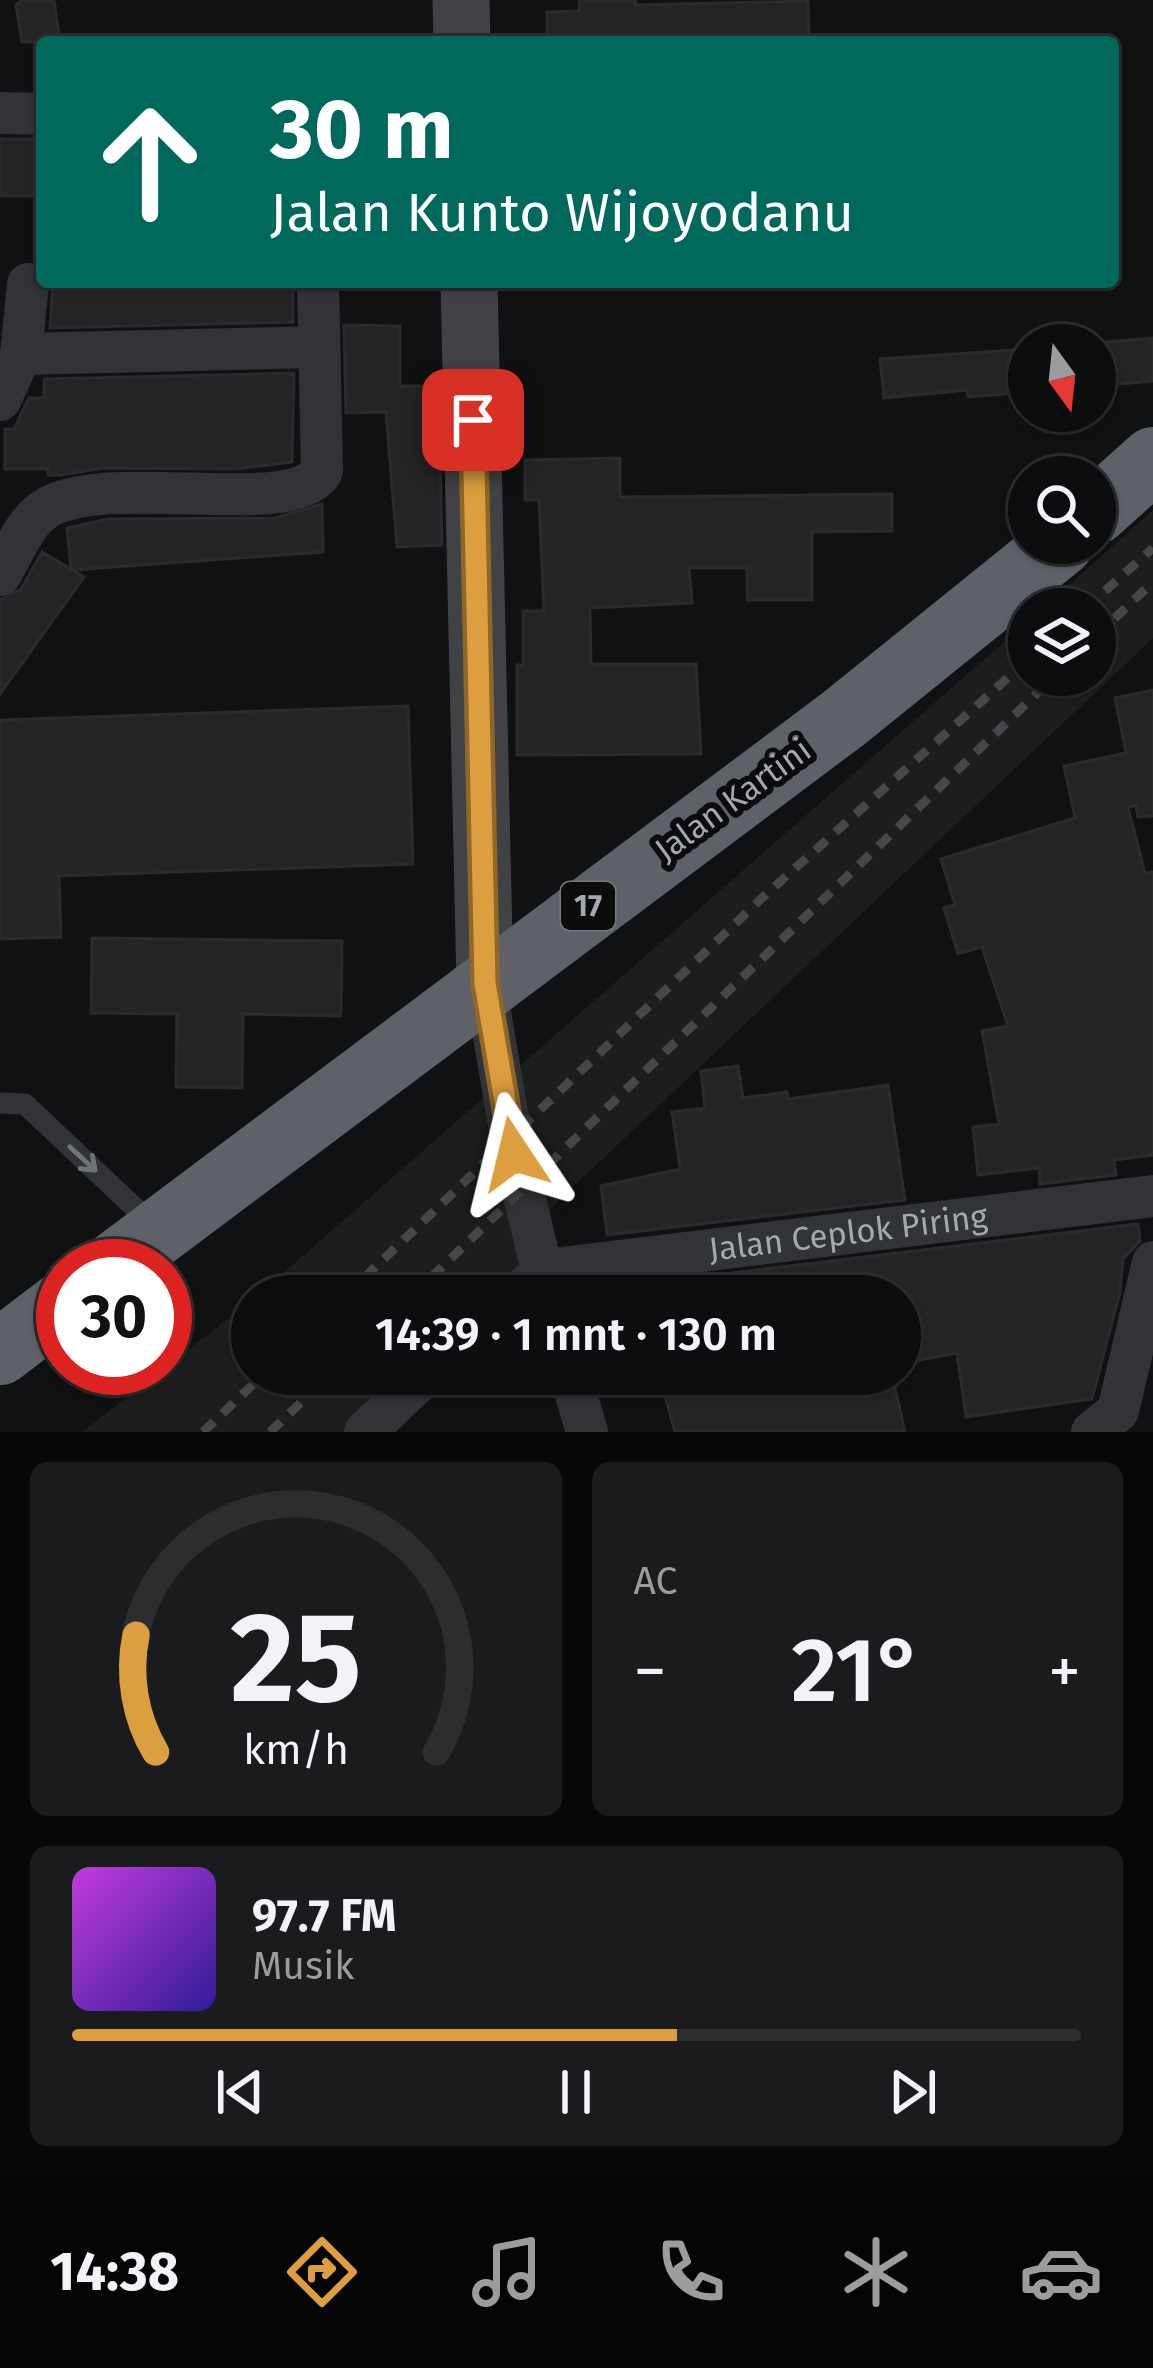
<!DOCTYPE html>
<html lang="id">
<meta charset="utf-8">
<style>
:root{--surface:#0c0d0e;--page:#1a1b1c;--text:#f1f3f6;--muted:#9a9c9e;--line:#2c2d2e;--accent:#dc9e3e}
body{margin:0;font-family:"Fira Sans",sans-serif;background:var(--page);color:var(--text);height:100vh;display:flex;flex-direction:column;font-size:45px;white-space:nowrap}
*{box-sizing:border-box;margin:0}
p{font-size:39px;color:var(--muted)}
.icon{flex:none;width:66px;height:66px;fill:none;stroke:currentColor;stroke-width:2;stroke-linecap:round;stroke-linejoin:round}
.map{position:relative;height:1432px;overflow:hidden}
.drawer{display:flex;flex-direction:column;gap:30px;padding:30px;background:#070708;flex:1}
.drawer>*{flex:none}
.banner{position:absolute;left:36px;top:36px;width:1083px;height:252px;border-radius:12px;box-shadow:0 3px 9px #0004,0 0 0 3px var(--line);background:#00695c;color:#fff;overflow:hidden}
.needle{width:78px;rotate:165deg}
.controls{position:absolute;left:1008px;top:324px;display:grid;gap:24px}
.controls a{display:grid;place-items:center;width:108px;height:108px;border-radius:50%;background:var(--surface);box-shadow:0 3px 9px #0004,0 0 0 3px var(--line);font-size:60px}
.speed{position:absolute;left:36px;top:1239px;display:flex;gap:24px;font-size:60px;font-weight:700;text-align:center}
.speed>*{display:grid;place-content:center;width:156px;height:156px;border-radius:50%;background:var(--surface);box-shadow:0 3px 9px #0004,0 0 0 3px var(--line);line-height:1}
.speed .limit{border:18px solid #d22;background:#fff;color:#111}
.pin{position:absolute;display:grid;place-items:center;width:102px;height:102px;color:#fff;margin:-51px;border-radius:24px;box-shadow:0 6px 18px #0006}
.me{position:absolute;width:132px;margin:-66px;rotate:350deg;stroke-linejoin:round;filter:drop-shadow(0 0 9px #0008)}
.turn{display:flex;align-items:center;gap:42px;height:252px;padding:0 36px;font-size:54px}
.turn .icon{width:156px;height:156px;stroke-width:2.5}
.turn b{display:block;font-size:84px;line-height:102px}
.big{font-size:90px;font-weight:600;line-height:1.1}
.drawer .card{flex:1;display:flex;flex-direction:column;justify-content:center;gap:18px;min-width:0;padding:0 42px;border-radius:18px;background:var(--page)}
.drawer .dial{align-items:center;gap:0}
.dial svg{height:312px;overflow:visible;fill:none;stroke:var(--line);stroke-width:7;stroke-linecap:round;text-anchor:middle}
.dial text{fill:var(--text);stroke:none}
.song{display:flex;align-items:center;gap:36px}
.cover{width:144px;height:144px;border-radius:18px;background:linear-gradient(135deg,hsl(290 70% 55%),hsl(250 70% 35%))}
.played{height:12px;border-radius:6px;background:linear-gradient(90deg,var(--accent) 60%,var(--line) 60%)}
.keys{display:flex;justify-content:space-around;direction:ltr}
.heat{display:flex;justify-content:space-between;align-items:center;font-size:66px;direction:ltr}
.drawer .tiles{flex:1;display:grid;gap:30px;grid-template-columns:1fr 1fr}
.card:last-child{grid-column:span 2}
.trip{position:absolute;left:231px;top:1275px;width:690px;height:120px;border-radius:60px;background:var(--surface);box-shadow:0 3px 9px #0004,0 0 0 3px var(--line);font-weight:600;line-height:120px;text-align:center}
.tab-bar{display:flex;height:192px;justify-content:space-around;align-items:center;background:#050506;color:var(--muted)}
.tab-bar .icon{width:84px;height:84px}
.tab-bar .on{color:var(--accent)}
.tab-bar b{font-size:54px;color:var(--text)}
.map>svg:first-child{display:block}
.built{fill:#1d1d1e}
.building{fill:#242426;stroke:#2b2b2d;stroke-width:3}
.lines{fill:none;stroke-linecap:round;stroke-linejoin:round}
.lane{stroke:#323336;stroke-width:21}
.street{stroke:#323336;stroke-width:42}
.secondary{stroke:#404246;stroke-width:57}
.highway{stroke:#5e6167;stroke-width:66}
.rail{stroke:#45474b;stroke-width:9;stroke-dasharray:15 12;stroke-linecap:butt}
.oneway{stroke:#70737a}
.route-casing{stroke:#8f6728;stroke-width:30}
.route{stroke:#dc9e3e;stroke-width:21}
.labels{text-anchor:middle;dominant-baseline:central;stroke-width:12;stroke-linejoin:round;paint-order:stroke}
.shield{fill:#0c0c0d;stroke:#767980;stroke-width:3}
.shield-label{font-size:30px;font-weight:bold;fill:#a3a8b1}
.street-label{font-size:33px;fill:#a3a8b1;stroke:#0c0c0d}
</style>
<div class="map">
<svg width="1153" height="1432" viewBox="0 0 1153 1432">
<rect width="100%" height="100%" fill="#101112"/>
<g class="built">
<polygon points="1153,510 1153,638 552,1207 525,1261 488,1296 257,1296 1029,620 1029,675 1095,675 1095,609 1042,609"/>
<polygon points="252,1300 252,1374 405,1374 343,1432 82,1432"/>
</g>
<g class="building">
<polygon points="22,0 54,0 60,42 22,42 16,5"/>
<polygon points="579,0 635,0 636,5 808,1 809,42 547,41 547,12 579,11"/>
<rect x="0" y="139" width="42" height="57"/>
<polygon points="214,282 214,290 293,286 293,322 50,328 53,284"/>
<polygon points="344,325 400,326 400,386 430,386 429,421 439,421 442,545 397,547 386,412 346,413"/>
<polygon points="1153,338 1153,381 1095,386 1095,343"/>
<polygon points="1029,349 1029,392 968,397 967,390 884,398 880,359"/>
<polygon points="294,373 292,462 235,469 104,468 61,475 48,475 48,469 5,469 5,429 14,429 29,398 44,398 44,379"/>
<polygon points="620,458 620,497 892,494 892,531 812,532 812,600 747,600 747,568 689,568 692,603 590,608 591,664 696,664 701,754 517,755 517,665 523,665 523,611 544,611 539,500 525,500 525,460"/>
<polygon points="322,504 323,552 73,570 84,577 0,694 0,600 21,589 42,552 71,569 67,528 108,519 275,518"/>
<polygon points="1153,690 1153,816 1138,817 1136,805 1128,807 1145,873 1153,872 1153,1155 1114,1160 1116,1175 1040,1184 1039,1168 978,1175 973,1127 999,1124 982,1031 1008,1026 982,947 958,954 944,908 955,905 941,859 1075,818 1064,766 1126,753 1115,698"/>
<polygon points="408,706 413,864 59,876 61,937 0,939 0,720"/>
<polygon points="92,938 342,941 341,1016 243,1014 242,1088 176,1087 177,1014 91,1013"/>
<polygon points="738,1066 743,1098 787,1092 788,1099 888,1085 905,1200 607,1235 601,1186 680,1169 672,1112 705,1108 701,1071"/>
<polygon points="1138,1224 1140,1241 1123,1259 1120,1292 1092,1399 966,1417 957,1353 904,1363 900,1296 822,1296 819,1282 692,1294 690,1278"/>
<polygon points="659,1374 892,1374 905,1432 675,1432"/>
</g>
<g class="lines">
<polyline class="lane" points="0,1103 25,1104 154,1226"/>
<g class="street">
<polyline points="0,113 42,114"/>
<polyline points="21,354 317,347"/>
<polyline points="0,400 21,354 28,284"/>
<path d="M0 575C12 556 23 526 41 512 99 467 293 522 322 471L318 282"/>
<polyline points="485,983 514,1154 548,1295"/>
<path id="s1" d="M515 1296 545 1270 1153 1196"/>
<polyline points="570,1374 587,1432"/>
<polyline points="365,1432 426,1374"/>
<polyline points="1092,1432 1118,1411 1153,1262"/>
</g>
<g class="secondary">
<polyline points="461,0 462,42"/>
<polyline points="469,282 485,983"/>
</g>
<g class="highway">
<polyline points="1095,512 1153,460"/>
<polyline points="113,1266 843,719 1061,543"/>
<polyline points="0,1352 63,1304"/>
</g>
<g class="rail">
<polyline points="1085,609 1153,548"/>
<polyline points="1095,637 1153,582"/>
<polyline points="345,1296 763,897 1029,659"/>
<polyline points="412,1296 1056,675"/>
<polyline points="203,1432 264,1374"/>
<polyline points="270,1432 331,1374"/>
</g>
</g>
<defs><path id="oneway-shaft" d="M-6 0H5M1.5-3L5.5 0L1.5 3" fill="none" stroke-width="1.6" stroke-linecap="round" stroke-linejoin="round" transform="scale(3)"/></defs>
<use class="oneway" href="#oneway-shaft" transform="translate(83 1159) rotate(43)"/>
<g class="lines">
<g class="route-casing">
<polyline id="route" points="473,420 485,983 514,1154"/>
</g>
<use href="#route" class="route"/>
</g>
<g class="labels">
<rect class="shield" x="561" y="882" width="54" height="48" rx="9"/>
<g class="shield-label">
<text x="588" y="906">17</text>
</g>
<g class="street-label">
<text transform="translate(733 800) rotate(-36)">Jalan Kartini</text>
<text stroke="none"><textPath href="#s1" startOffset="345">Jalan Ceplok Piring</textPath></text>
</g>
</g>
</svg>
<div class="controls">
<a><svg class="needle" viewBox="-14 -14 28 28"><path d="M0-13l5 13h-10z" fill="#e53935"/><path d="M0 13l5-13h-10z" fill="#9a9c9e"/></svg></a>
<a><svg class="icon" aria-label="search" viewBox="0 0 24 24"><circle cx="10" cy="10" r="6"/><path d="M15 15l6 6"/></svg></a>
<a><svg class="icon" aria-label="layers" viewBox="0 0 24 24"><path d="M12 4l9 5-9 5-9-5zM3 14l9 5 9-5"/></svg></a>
</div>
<div class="speed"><div class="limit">30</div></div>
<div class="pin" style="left:473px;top:420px;background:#d93025"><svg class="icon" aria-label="arrive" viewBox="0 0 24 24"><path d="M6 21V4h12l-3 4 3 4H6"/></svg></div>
<svg class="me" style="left:514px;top:1154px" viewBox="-20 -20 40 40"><path d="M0-17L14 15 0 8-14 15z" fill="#dc9e3e" stroke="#fff" stroke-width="4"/></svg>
<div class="trip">14:39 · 1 mnt · 130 m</div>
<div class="banner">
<div class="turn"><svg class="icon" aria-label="ahead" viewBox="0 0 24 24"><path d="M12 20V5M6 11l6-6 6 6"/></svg><div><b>30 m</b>Jalan Kunto Wijoyodanu</div></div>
</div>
</div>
<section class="drawer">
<div class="tiles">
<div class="card dial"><svg viewBox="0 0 100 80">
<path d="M14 69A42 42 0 1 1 86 69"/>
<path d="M14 69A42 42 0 0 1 9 39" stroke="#dc9e3e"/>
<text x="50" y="56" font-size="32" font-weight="700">25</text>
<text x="50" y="72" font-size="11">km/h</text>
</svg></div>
<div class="card"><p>AC</p>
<div class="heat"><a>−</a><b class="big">21°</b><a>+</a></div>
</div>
<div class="card">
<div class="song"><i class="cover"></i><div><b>97.7 FM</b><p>Musik</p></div></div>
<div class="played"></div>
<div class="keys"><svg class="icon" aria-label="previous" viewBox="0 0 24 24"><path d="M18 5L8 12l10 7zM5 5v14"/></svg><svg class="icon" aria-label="pause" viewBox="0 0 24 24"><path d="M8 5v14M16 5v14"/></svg><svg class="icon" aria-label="next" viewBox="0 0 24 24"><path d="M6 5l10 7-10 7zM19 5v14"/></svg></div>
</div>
</div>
</section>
<nav class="tab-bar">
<b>14:38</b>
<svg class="icon on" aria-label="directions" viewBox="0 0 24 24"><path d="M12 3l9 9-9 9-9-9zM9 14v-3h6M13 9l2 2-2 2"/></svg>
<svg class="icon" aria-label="music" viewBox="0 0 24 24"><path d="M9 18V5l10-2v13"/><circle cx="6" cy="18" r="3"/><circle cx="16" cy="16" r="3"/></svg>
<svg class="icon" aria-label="phone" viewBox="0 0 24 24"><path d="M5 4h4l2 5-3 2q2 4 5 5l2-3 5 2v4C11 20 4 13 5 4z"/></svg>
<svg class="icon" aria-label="climate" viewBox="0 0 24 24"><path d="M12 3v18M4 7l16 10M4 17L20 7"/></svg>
<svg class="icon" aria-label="car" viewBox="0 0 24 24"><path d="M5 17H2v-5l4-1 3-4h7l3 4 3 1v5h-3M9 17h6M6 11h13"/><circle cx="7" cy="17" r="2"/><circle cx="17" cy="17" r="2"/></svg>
</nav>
